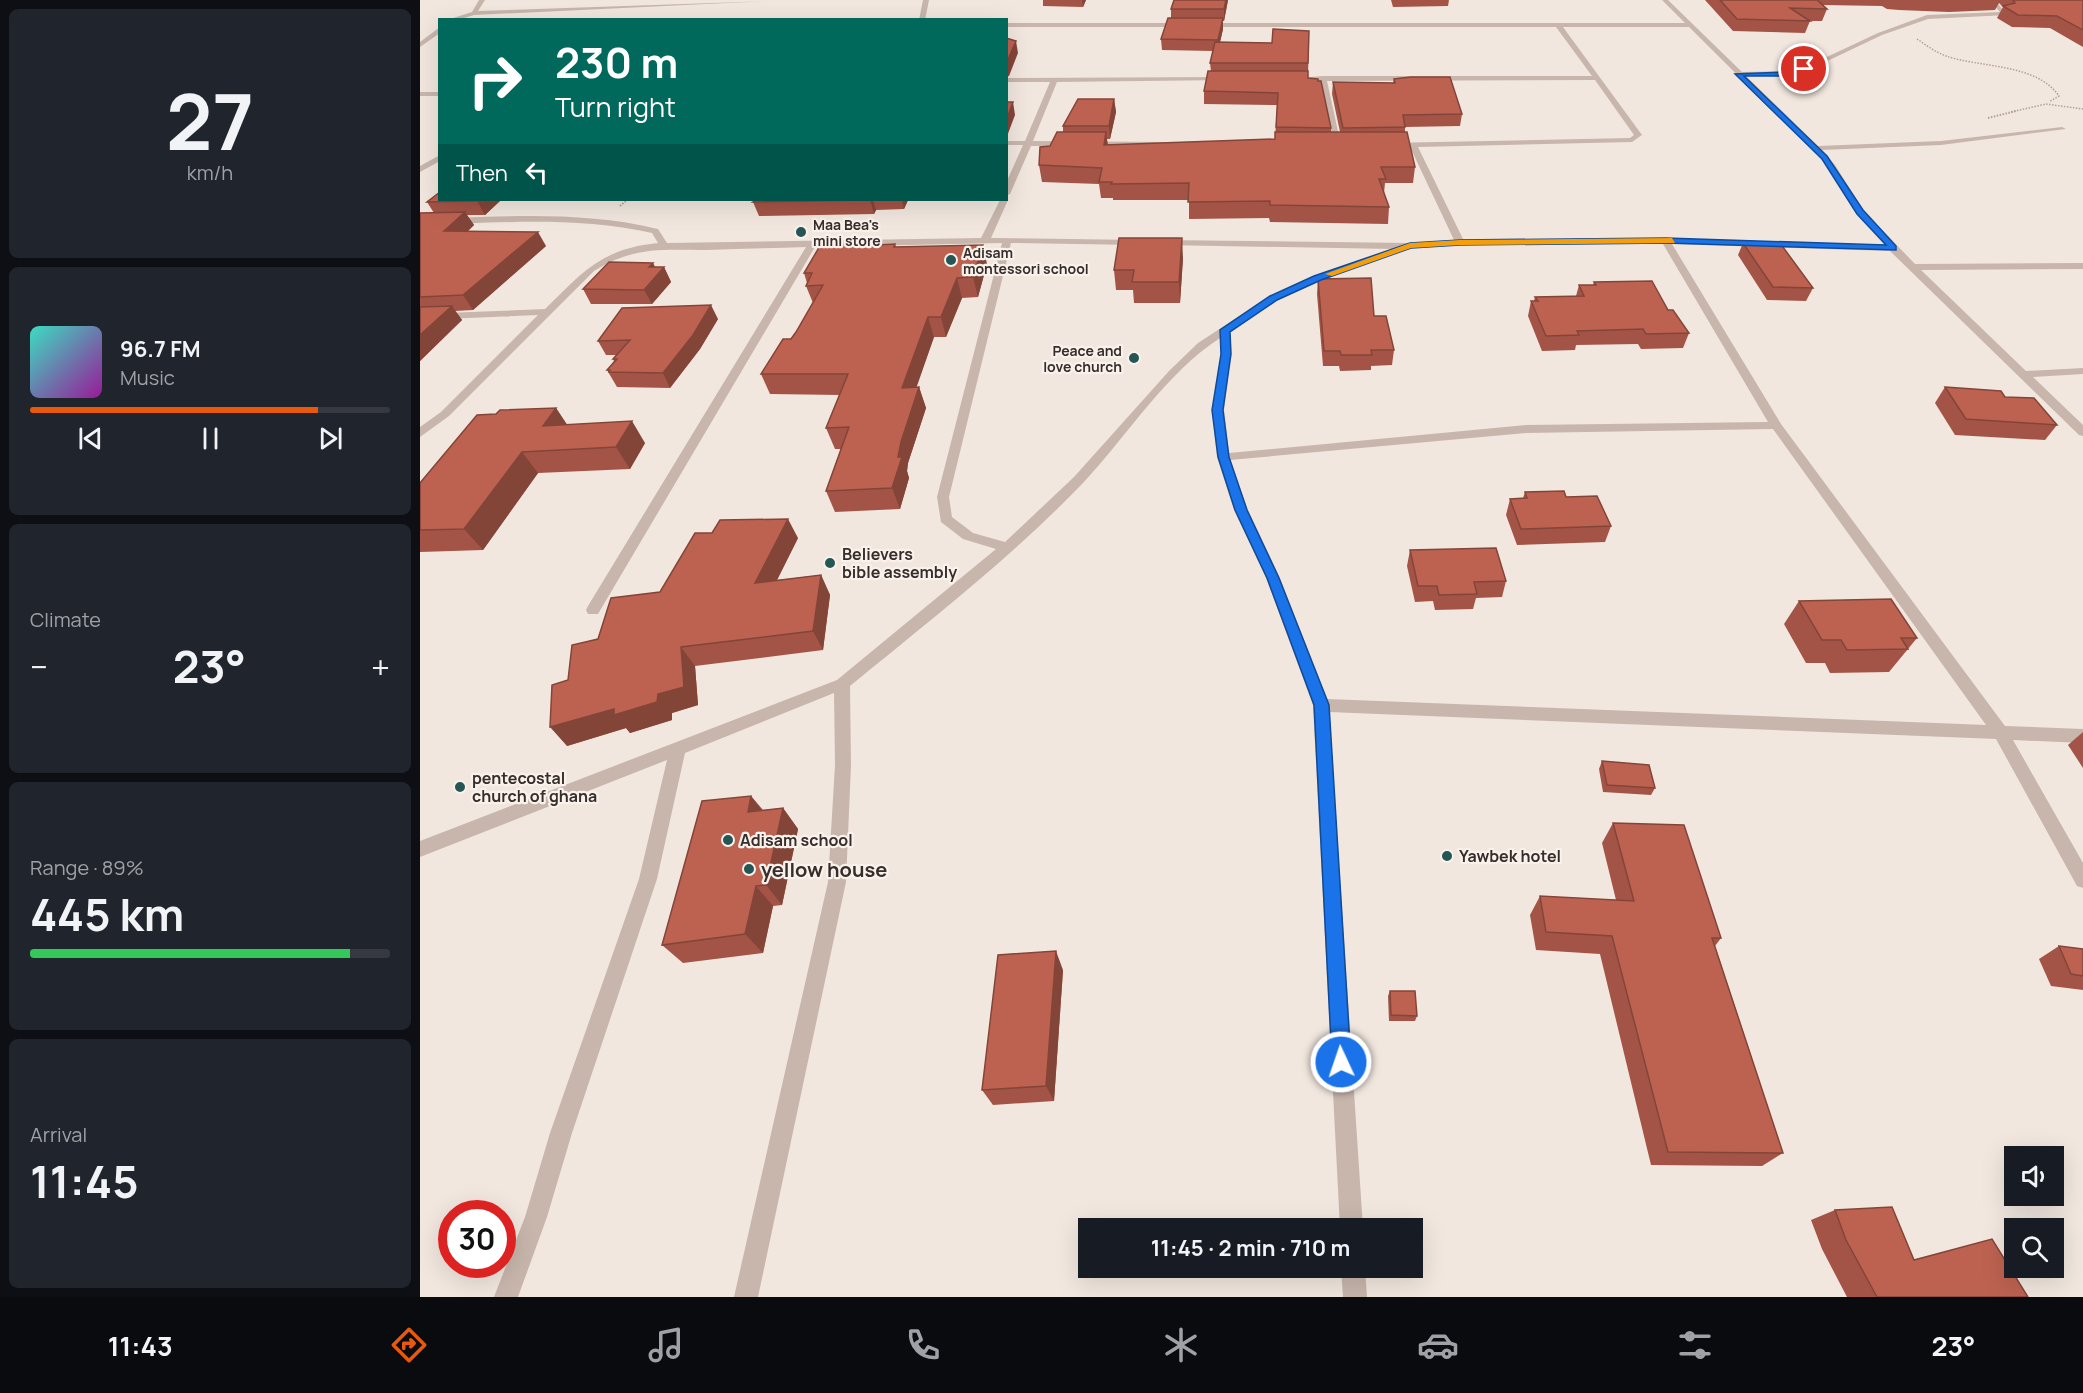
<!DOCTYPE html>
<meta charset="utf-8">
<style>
:root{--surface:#171b24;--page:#20242c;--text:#f1f3f6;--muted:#9ea1a6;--line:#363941;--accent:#ea580c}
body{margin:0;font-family:Manrope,sans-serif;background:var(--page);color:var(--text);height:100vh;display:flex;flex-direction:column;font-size:22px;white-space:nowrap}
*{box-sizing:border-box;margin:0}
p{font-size:20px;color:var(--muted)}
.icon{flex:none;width:33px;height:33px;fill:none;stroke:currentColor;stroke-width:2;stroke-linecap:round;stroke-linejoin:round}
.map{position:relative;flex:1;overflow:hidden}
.details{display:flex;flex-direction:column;gap:9px;padding:9px;background:#0d0f14;width:420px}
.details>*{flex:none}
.hud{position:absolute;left:18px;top:18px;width:570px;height:183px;border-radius:0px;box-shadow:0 6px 24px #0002;background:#00695c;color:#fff;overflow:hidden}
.buttons{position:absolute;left:1584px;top:1146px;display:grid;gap:12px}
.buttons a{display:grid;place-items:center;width:60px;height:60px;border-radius:0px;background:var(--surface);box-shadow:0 6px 24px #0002;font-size:30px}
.speed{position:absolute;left:18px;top:1200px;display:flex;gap:12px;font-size:30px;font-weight:700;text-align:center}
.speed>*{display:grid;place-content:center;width:78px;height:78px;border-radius:50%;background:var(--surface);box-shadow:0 6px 24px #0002;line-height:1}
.speed .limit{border:9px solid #d22;background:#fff;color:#111}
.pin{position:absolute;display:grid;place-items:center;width:51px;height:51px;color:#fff;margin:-26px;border:3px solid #fff;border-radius:50%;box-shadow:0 2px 6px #0007}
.me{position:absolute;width:66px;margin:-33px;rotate:357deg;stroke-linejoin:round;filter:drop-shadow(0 0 4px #0008)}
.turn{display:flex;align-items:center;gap:21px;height:126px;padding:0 18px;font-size:27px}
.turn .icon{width:78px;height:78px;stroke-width:2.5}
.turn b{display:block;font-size:42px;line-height:51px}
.then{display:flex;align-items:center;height:57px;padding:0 18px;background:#0003;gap:12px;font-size:22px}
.big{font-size:45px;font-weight:700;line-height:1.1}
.details .card{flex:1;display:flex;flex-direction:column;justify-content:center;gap:9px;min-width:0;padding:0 21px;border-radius:9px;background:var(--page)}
.details .dial{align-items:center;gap:0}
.dial b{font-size:78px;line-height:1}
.song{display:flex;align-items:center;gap:18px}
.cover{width:72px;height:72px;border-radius:9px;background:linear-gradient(135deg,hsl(170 70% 55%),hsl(300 70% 35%))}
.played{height:6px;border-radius:3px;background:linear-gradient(90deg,var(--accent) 80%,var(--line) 80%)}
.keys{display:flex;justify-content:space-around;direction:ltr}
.heat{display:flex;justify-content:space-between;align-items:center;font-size:33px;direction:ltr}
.charge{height:9px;border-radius:4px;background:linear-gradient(90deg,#34c759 89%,var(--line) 0)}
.trip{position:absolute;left:658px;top:1218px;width:345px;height:60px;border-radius:0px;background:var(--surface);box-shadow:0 6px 24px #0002;font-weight:700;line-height:60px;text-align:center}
.tab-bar{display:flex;height:96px;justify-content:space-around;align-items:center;background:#090b0e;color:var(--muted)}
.tab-bar .icon{width:42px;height:42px}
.tab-bar .selected{color:var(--accent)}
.tab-bar b{font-size:27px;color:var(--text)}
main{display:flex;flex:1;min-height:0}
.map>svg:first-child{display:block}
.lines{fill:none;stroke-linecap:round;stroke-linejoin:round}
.path-far1{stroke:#b4a096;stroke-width:1.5;stroke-dasharray:1.5 1.5;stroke-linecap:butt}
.path{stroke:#b4a096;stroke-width:2;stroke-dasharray:1.5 1.5;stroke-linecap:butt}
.minor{fill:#c8b6ac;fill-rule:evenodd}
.wall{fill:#a35446}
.shaded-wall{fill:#844539}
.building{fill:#bd6251;stroke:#844539;stroke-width:1.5}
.route{fill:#1a73e8;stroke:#114b97;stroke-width:1.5}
.slow{fill:#f59e0b}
.poi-dot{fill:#235654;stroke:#f9f1eb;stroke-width:2}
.labels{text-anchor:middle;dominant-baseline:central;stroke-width:4.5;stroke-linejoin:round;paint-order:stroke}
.far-poi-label{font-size:14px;font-weight:bold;fill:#372d2a;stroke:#f9f1eb;text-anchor:start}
.poi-label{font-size:16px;font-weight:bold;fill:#372d2a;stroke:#f9f1eb;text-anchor:start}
.near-poi-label{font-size:20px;font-weight:bold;fill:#372d2a;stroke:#f9f1eb;text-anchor:start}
</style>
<main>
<section class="details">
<div class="card dial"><b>27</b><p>km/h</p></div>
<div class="card">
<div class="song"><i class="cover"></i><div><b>96.7 FM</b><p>Music</p></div></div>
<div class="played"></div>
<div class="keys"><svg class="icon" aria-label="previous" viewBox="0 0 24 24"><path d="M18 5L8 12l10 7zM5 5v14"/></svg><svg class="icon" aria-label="pause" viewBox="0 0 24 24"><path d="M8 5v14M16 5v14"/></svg><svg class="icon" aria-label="next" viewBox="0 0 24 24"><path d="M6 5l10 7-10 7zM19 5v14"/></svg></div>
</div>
<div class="card"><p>Climate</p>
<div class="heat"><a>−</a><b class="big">23°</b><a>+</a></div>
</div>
<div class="card"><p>Range · 89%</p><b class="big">445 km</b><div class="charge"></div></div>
<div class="card"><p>Arrival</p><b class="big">11:45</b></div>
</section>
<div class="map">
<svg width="1663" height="1297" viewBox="0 0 1663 1297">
<rect width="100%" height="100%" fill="#f1e7df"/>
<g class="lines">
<g class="path-far1">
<path d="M1497 39C1506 45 1515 52 1526 56 1560 68 1616 63 1639 96L1629 102"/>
<polyline points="1591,112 1626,104 1663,109"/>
</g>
<g class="path">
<polyline points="1568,118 1596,111"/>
<polyline points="200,206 207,200"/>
</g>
<g class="minor">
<polygon points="59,0 65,0 58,11 349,1 54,15 38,20 27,20 52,12"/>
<polygon points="503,0 509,0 505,20 499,20"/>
<path d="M1242 0H1248L1322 72 1377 71 1458 33 1507 15 1580 12 1569 0H1575L1587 15 1508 19 1462 35 1380 74 1326 76 1398 146 1521 141 1642 127 1646 129 1521 145 1402 150 1415 165 1444 211 1495 264 1663 263V269L1501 270 1606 371 1663 368V374L1613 377 1663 425V436L1659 435 1470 251 1252 244 1361 424 1585 726 1663 729V743L1593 740 1663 863V888L1657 886 1576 739 909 712 943 1228H920L893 705 846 578 814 510 797 457 792 410 801 354 800 338C746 373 707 436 663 483 592 557 509 621 430 686L431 765 426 882 338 1297H314L408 882 415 765 414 693 265 753 237 879 152 1133 127 1217 98 1297H74L105 1217 130 1133 219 879 247 760 0 857V841L417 680 576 549 543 539 521 522 517 497 582 243 395 247 178 614H168L166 610 168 606 386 247C353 248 320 249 287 250 243 250 214 246 174 271L29 416 0 437V427L21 412 118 315 0 320V314L125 309C164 271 181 249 238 243L232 233C155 216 78 223 0 225V219C80 217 159 210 238 229L247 243 561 238 580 200 586 198 588 200 571 238 720 240 722 242 717 245 591 243 529 497 532 517 553 533 585 542 654 477 749 371 778 343 850 296 895 276 973 249 744 245 739 242 741 240 990 243 1034 240 990 147H967V143L1210 138 1214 135 1175 80 907 81 921 145 917 147 913 145 900 81H869L865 79 903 76H1172L1136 27H586V23H1265ZM1143 27H1269L1393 150 1408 166 1437 214 1465 245 1246 238 1043 239 998 147 1212 142 1222 135ZM1243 244 1348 422 1106 425 809 453 804 410 811 354 810 331 858 300 901 280 986 249 1040 245ZM1353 429 1566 725 907 699 860 578 828 510 810 460 1106 433Z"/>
<polygon points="20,27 20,33 0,47 0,42"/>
<polygon points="806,77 808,80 637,82 613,141 748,142 752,144 748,146 611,146 590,194 586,196 586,183 603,145 586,145 586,141 605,141 630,82 586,82 586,78"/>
<rect x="0" y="92" width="20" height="4"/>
<polygon points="20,155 20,161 0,172 0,166"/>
<polygon points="921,1268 945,1268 947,1297 923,1297"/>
</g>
</g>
<g class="wall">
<polygon points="623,0 666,0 663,7 623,6"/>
<polygon points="754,0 808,0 804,21 803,21 803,29 800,42 852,43 889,31 888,78 898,81 911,128 911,132 920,132 912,94 913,82 973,83 974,79 1042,114 1040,126 985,127 985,132 995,167 993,183 965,183 964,193 969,207 968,224 850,222 849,218 769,219 769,200 693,200 693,198 681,198 679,184 622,182 619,165 630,146 643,132 643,126 694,99 696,112 690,139 687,139 688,145 855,139 857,105 784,104 784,91 791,71 790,63 793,51 742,50 741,39 751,18 751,9"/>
<polygon points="971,0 1029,0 1028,6 973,7"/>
<polygon points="1285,0 1663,0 1663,47 1630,28 1592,27 1577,18 1583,7 1579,3 1575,10 1529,12 1479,10 1467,9 1462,6 1403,5 1407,9 1402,21 1390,21 1385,33 1313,31"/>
<polygon points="20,200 81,200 65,215 47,215 54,225 48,231 126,246 53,310 35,311 42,320 0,361 0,213 14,213 7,202"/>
<polygon points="336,200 488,200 484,209 456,210 454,214 339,216 333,202"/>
<polygon points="458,243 459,245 475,244 476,247 567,264 558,297 542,298 526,337 514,337 496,387 499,387 506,408 488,463 487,471 489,478 480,509 415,512 406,491 421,449 415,449 406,428 420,395 350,394 341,374 376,332 393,303 386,286 387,283 384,273"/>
<polygon points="1323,243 1393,288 1386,301 1347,300 1318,255"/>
<polygon points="763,258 760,303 714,303 713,290 696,290 694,270"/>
<polygon points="235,267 244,267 251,282 232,304 171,304 163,289"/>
<polygon points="898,279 954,316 974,350 972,365 951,366 951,370 920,371 919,366 903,366 897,294"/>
<polygon points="1174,282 1248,310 1269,333 1263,348 1221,349 1218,344 1156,345 1155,350 1122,351 1108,316 1111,301 1114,301 1115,297 1156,296 1159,285 1173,285"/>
<polygon points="298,319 280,349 250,388 197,387 187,370 194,361 193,359 196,355 186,355 178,341"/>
<polygon points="1525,387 1585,397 1637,425 1625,440 1535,435 1515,403"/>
<polygon points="136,408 147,425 225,443 210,469 118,473 63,550 0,552 0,483 76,414"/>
<polygon points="1105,492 1146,497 1191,526 1185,542 1097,545 1086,515 1090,499 1103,498"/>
<polygon points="378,538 357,580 401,575 410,595 403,650 275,666 278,705 252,713 252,720 210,733 206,728 147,746 148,680 178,639 240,592"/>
<polygon points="990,550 1086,581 1082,597 1056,598 1053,609 1015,610 1013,601 995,602 987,566"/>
<polygon points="1379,601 1497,638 1469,672 1410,673 1405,663 1386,663 1364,624"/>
<polygon points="1663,732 1663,768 1648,745"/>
<polygon points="1182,761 1235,788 1231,795 1183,792 1179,769"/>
<polygon points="331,796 343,810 363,808 378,829 362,905 353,906 343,953 263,963 242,945"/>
<polygon points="1193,823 1301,938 1295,946 1363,1153 1342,1166 1231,1165 1180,954 1116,950 1110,915 1120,896 1196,900 1182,843"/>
<polygon points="1639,946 1663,949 1663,990 1631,986 1619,959"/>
<polygon points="643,970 634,1101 573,1105 562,1090"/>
<polygon points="970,991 997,1016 995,1021 969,1021 968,996"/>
<polygon points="1415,1210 1494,1260 1608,1297 1427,1297 1402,1249 1391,1220"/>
</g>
<g class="shaded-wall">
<polygon points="662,0 666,0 663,7"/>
<polygon points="806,0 808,0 804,21 804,9"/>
<polygon points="803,18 803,29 798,51 798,40"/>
<polygon points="596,41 598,53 589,76 586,77 586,64"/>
<polygon points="694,99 696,112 690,139 689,126"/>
<polygon points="593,102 595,115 586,139 586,121"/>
<polygon points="686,132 688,148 684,145"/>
<polygon points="58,200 81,200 65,215 57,201"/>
<polygon points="450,200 453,200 456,210 454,214"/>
<polygon points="482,200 488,200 484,209"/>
<polygon points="45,212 54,225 33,245 24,231"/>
<polygon points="118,232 126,246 53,310 43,295"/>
<polygon points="762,238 763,258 760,303 759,282"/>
<polygon points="563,245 567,264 558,297 553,277"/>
<polygon points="233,263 239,274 244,267 251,282 232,304 224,290 229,267"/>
<polygon points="537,278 542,298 526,337 521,317"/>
<polygon points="291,305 298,319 280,349 250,388 243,373"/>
<polygon points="32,306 42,320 0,361 0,335"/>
<polygon points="508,317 514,337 489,409 482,388"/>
<polygon points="499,387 506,408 488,463 487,471 489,478 480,509 472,488 481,442"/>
<polygon points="136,408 150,429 123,426"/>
<polygon points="212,421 225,443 210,469 196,447"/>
<polygon points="102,452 118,473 63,550 44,529"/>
<polygon points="368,519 378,538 346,602 335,583"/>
<polygon points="401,575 410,595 403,650 393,631"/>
<polygon points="261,647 275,666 278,705 252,713 252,720 210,733 206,728 147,746 130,727 238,694"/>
<polygon points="331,796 347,817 328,812"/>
<polygon points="363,808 378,829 362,905 346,885"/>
<polygon points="336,886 353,906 343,953 325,934"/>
<polygon points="636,951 643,970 634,1101 626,1086"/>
</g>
<g class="building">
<polygon points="754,0 806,0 804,9 751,9"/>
<polygon points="1300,0 1397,0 1407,9 1370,8 1390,21 1317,19"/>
<polygon points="1593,0 1663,0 1663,30 1637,16 1598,15 1583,6 1595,3"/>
<polygon points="748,18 803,18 798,40 741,39"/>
<polygon points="853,29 889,31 888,63 790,63 795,42 852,43"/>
<polygon points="586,38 596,41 586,64"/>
<polygon points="788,71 888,71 888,78 898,79 898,81 901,81 911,128 856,127 858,93 784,91"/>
<polygon points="991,77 1030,77 1042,114 983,115 985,127 923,128 913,82 975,83 974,79"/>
<polygon points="658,99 694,99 689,126 643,126"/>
<polygon points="586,102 593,102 586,121"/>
<polygon points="637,132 686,132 684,145 855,139 855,132 987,132 995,167 961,167 966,179 959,179 969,207 850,205 850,201 768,202 769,183 691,184 692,182 679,182 682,168 619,165 620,147 630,146"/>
<polygon points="20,192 20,200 58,200 57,201 7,202"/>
<polygon points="336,200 450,200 333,202"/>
<polygon points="45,212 24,231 118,232 43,295 0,297 0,213"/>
<polygon points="699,238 762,238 759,282 712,282 714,270 694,270"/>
<polygon points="458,243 457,245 475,244 474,247 563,245 553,277 537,278 521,317 508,317 482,388 499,387 481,442 478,457 482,457 472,488 406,491 429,427 406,428 428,374 341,374 363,339 371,339 376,332 403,285 386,286 392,273 384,273 401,244"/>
<polygon points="1323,243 1360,243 1393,288 1353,287"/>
<polygon points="189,262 233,263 229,267 244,267 224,290 163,289"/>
<polygon points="951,278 954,316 966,316 974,350 951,350 952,355 921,355 920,351 904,351 898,279"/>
<polygon points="1232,281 1248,310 1253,310 1269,333 1226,334 1223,329 1157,331 1159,335 1126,336 1111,301 1118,301 1115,297 1164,296 1159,285 1176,285 1174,282"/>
<polygon points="291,305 273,335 243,373 189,372 190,370 187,370 197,359 193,359 210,340 178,341 202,308"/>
<polygon points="32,306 0,335 0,307"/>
<polygon points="1525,387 1581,391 1585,397 1614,398 1637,425 1546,419"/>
<polygon points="136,408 123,426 212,421 196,447 102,452 44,529 0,530 0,483 57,415 76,414 80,410"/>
<polygon points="1144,491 1146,497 1177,496 1191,526 1101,529 1090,499 1107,498 1105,492"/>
<polygon points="368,519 335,583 401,575 393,631 261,647 264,687 238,694 237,702 194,715 194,709 130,727 132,685 148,680 152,645 178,639 191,598 240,592 275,533 292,533 300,520"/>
<polygon points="1076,548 1086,581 1054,582 1057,594 1019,595 1017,586 998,586 990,550"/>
<polygon points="1471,599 1497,638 1481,638 1488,649 1427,650 1421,640 1402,640 1379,601"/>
<polygon points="1182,761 1229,765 1235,788 1187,785"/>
<polygon points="331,796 328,812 363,808 346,885 336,886 325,934 242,945 282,801"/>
<polygon points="1193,823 1264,825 1301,938 1292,938 1363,1153 1248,1152 1192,936 1126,932 1120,896 1214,901"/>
<polygon points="1639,946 1663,949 1663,976 1651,974"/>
<polygon points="636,951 626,1086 562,1090 578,955"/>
<polygon points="970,991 995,991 997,1016 971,1015"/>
<polygon points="1472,1207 1494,1260 1572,1239 1608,1297 1457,1297 1426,1240 1415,1210"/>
</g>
<polygon class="route" points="1386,68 1386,71 1366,76 1324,76 1407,156 1443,210 1476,246 1476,250 1246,243 1040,245 991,248 901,280 857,300 810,332 811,354 803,410 809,457 827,510 859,578 909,705 931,1062 928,1069 921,1071 915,1069 912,1062 894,705 847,578 815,510 798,457 792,410 801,354 800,330 850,296 894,276 990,243 1040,240 1246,238 1466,245 1437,214 1402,159 1315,74 1366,72"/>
<polygon class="slow" points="1252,238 1255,243 1040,245 991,248 912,276 905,274 990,243 1040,240"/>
<g class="poi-dot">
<circle cx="381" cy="232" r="6"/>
<circle cx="531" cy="260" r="6"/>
<circle cx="714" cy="358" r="6"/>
<circle cx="410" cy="563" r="6"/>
<circle cx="40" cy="787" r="6"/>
<circle cx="308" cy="840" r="6"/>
<circle cx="1027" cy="856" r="6"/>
<circle cx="329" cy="869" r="6"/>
</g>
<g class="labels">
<g class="far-poi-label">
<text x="393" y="224">Maa Bea's<tspan x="393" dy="16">mini store</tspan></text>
<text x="543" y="252">Adisam<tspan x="543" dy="16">montessori school</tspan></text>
<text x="702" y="350" text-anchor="end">Peace and<tspan x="702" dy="16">love church</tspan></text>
</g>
<g class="poi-label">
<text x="422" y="554">Believers<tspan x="422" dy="18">bible assembly</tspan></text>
<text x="52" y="778">pentecostal<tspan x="52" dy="18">church of ghana</tspan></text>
<text x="320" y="840">Adisam school</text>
<text x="1039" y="856">Yawbek hotel</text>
</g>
<g class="near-poi-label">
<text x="341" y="869">yellow house</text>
</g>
</g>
</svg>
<div class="buttons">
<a><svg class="icon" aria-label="sound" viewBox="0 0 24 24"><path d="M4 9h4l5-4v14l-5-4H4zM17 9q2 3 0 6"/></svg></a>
<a><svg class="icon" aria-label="search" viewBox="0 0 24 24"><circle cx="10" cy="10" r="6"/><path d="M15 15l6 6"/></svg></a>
</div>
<div class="speed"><div class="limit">30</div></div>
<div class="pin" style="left:1384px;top:69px;background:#d93025"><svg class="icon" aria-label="arrive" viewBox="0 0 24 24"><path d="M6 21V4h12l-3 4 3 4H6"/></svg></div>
<svg class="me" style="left:921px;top:1062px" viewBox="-20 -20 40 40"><circle r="17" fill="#1a73e8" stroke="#fff" stroke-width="3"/><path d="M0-11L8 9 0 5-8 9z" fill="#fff"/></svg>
<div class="trip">11:45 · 2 min · 710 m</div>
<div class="hud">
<div class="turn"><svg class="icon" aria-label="right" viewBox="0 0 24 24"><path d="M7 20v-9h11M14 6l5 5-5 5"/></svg><div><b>230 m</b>Turn right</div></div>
<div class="then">Then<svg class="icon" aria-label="left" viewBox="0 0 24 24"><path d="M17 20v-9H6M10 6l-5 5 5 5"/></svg></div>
</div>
</div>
</main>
<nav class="tab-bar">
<b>11:43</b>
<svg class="icon selected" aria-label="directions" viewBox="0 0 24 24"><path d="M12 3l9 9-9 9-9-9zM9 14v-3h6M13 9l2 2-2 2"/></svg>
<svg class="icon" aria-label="music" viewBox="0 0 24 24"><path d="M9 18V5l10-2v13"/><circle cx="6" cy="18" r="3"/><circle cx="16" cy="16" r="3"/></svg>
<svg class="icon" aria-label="phone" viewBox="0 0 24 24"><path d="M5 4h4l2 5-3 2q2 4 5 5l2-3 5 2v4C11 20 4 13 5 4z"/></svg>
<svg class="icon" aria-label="climate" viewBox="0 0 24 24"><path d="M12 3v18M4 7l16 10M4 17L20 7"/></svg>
<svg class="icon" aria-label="car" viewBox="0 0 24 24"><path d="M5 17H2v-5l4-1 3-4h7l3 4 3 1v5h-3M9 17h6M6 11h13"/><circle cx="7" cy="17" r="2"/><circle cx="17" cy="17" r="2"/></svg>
<svg class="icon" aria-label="filters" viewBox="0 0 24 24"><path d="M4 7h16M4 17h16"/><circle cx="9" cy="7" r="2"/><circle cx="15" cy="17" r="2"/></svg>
<b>23°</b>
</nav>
